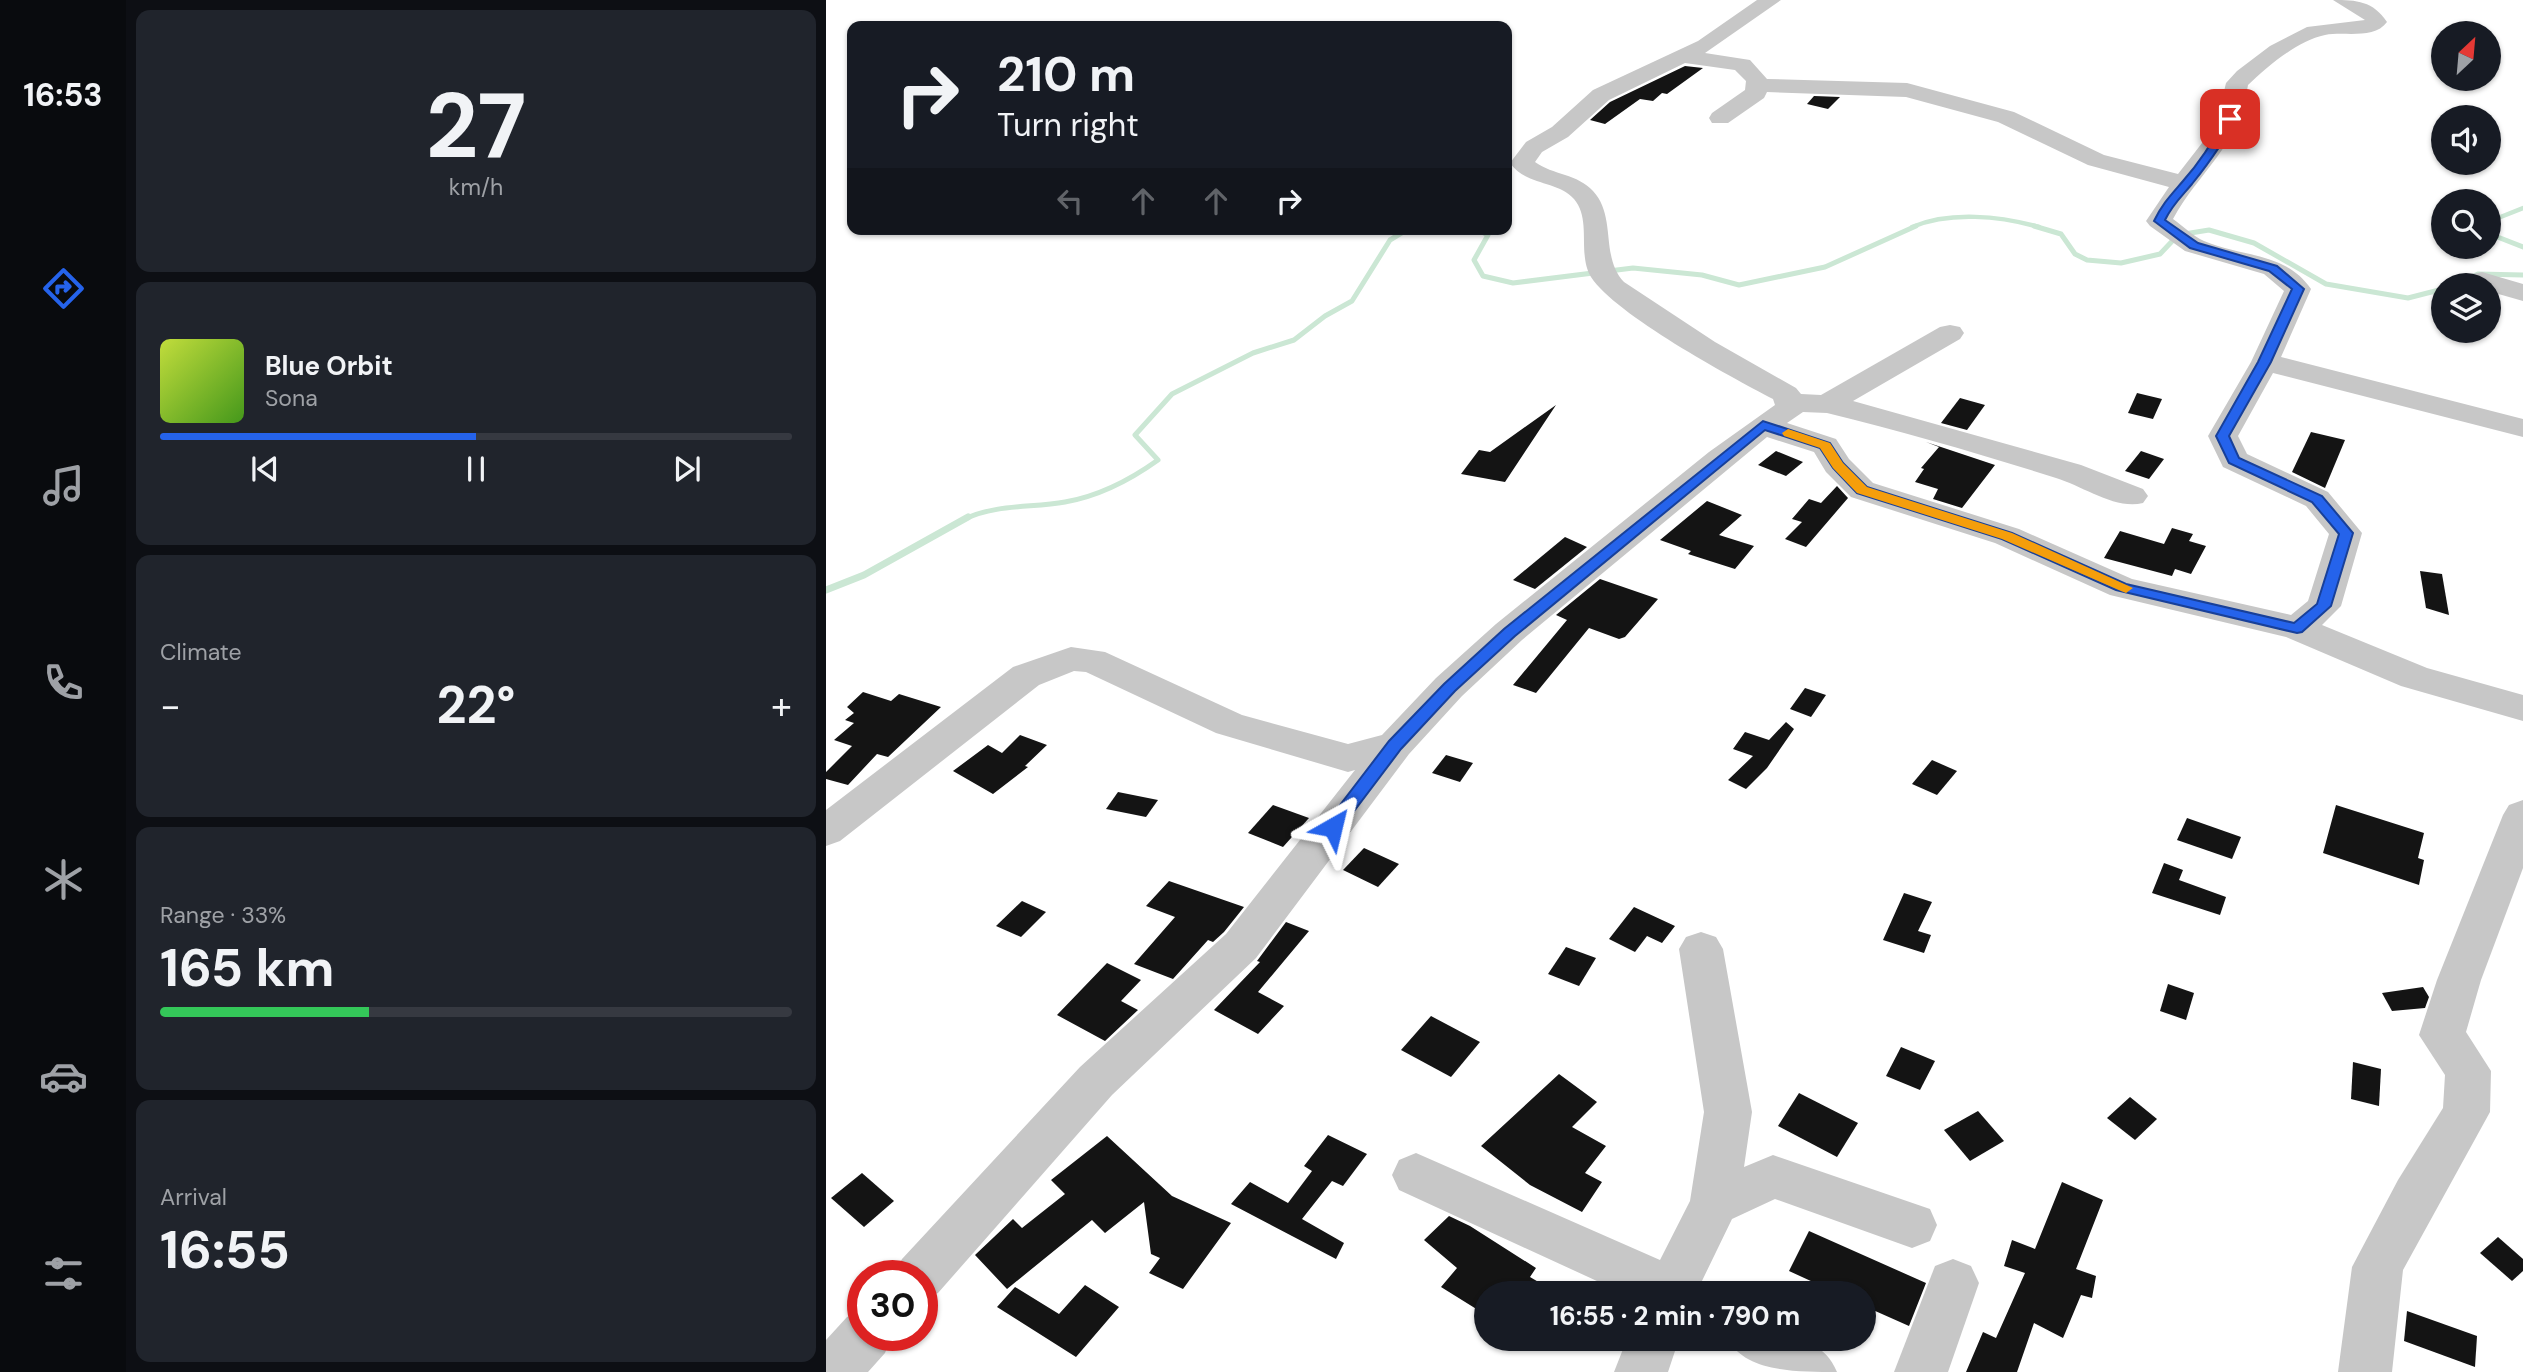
<!DOCTYPE html>
<meta charset="utf-8">
<style>
:root{--surface:#171b24;--page:#20242c;--text:#f1f3f6;--muted:#9ea1a6;--line:#363941;--accent:#2563eb}
body{margin:0;font-family:"DM Sans",sans-serif;background:var(--page);color:var(--text);height:100vh;display:flex;flex-direction:column;font-size:26px;white-space:nowrap}
*{box-sizing:border-box;margin:0}
p{font-size:23px;color:var(--muted)}
.icon{flex:none;width:38px;height:38px;fill:none;stroke:currentColor;stroke-width:2;stroke-linecap:round;stroke-linejoin:round}
.map{position:relative;flex:1;overflow:hidden}
.panel{display:flex;flex-direction:column;gap:10px;padding:10px;background:#0d0f14;width:700px}
.panel>*{flex:none}
.banner{position:absolute;left:21px;top:21px;width:665px;height:214px;border-radius:14px;box-shadow:0 2px 5px #0004;background:#171b24;color:var(--text);overflow:hidden}
.needle{width:46px;rotate:26deg}
.buttons{position:absolute;left:1605px;top:21px;display:grid;gap:14px}
.buttons a{display:grid;place-items:center;width:70px;height:70px;border-radius:50%;background:var(--surface);box-shadow:0 2px 5px #0004;font-size:35px}
.speed{position:absolute;left:21px;top:1260px;display:flex;gap:14px;font-size:35px;font-weight:700;text-align:center}
.speed>*{display:grid;place-content:center;width:91px;height:91px;border-radius:50%;background:var(--surface);box-shadow:0 2px 5px #0004;line-height:1}
.speed .limit{border:10px solid #d22;background:#fff;color:#111}
.pin{position:absolute;display:grid;place-items:center;width:60px;height:60px;color:#fff;margin:-30px;border-radius:14px;box-shadow:0 4px 10px #0006}
.me{position:absolute;width:77px;margin:-38px;rotate:37deg;stroke-linejoin:round;filter:drop-shadow(0 0 5px #0008)}
.turn{display:flex;align-items:center;gap:24px;height:147px;padding:0 35px;font-size:32px}
.turn .icon{width:91px;height:91px;stroke-width:2.5}
.turn b{display:block;font-size:49px;line-height:60px}
.lanes{display:flex;align-items:center;height:66px;padding:0 35px;background:#0003;justify-content:center;gap:35px;direction:ltr}
.lanes .off{opacity:.35}
.big{font-size:52px;font-weight:700;line-height:1.1}
.panel .widget{flex:1;display:flex;flex-direction:column;justify-content:center;gap:10px;min-width:0;padding:0 24px;border-radius:14px;background:var(--page)}
.panel .dial{align-items:center;gap:0}
.dial b{font-size:91px;line-height:1}
.song{display:flex;align-items:center;gap:21px}
.cover{width:84px;height:84px;border-radius:10px;background:linear-gradient(135deg,hsl(70 70% 55%),hsl(100 70% 35%))}
.played{height:7px;border-radius:4px;background:linear-gradient(90deg,var(--accent) 50%,var(--line) 50%)}
.keys{display:flex;justify-content:space-around;direction:ltr}
.heat{display:flex;justify-content:space-between;align-items:center;font-size:38px;direction:ltr}
.charge{height:10px;border-radius:5px;background:linear-gradient(90deg,#34c759 33%,var(--line) 0)}
.trip{position:absolute;left:648px;top:1281px;width:402px;height:70px;border-radius:35px;background:var(--surface);box-shadow:0 2px 5px #0004;font-weight:700;line-height:70px;text-align:center}
main{display:flex;flex:1;min-height:0}
.dock{display:flex;flex-direction:column;width:126px;justify-content:space-around;align-items:center;background:#090b0e;color:var(--muted)}
.dock .icon{width:49px;height:49px}
.dock .selected{color:var(--accent)}
.dock b{font-size:32px;color:var(--text)}
.map>svg:first-child{display:block}
.lines{fill:none;stroke-linecap:round;stroke-linejoin:round}
.stream-far2{stroke:#cbe7d4;stroke-width:4.5}
.stream-far1{stroke:#cbe7d4;stroke-width:5}
.stream{stroke:#cbe7d4;stroke-width:7}
.building{fill:#141414}
.minor{fill:#c7c7c7;fill-rule:evenodd}
.route{fill:#2563eb;stroke:#184099;stroke-width:2}
.slow{fill:#f59e0b}
</style>
<main>
<nav class="dock">
<b>16:53</b>
<svg class="icon selected" aria-label="directions" viewBox="0 0 24 24"><path d="M12 3l9 9-9 9-9-9zM9 14v-3h6M13 9l2 2-2 2"/></svg>
<svg class="icon" aria-label="music" viewBox="0 0 24 24"><path d="M9 18V5l10-2v13"/><circle cx="6" cy="18" r="3"/><circle cx="16" cy="16" r="3"/></svg>
<svg class="icon" aria-label="phone" viewBox="0 0 24 24"><path d="M5 4h4l2 5-3 2q2 4 5 5l2-3 5 2v4C11 20 4 13 5 4z"/></svg>
<svg class="icon" aria-label="climate" viewBox="0 0 24 24"><path d="M12 3v18M4 7l16 10M4 17L20 7"/></svg>
<svg class="icon" aria-label="car" viewBox="0 0 24 24"><path d="M5 17H2v-5l4-1 3-4h7l3 4 3 1v5h-3M9 17h6M6 11h13"/><circle cx="7" cy="17" r="2"/><circle cx="17" cy="17" r="2"/></svg>
<svg class="icon" aria-label="filters" viewBox="0 0 24 24"><path d="M4 7h16M4 17h16"/><circle cx="9" cy="7" r="2"/><circle cx="15" cy="17" r="2"/></svg>
</nav>
<section class="panel">
<div class="widget dial"><b>27</b><p>km/h</p></div>
<div class="widget">
<div class="song"><i class="cover"></i><div><b>Blue Orbit</b><p>Sona</p></div></div>
<div class="played"></div>
<div class="keys"><svg class="icon" aria-label="previous" viewBox="0 0 24 24"><path d="M18 5L8 12l10 7zM5 5v14"/></svg><svg class="icon" aria-label="pause" viewBox="0 0 24 24"><path d="M8 5v14M16 5v14"/></svg><svg class="icon" aria-label="next" viewBox="0 0 24 24"><path d="M6 5l10 7-10 7zM19 5v14"/></svg></div>
</div>
<div class="widget"><p>Climate</p>
<div class="heat"><a>−</a><b class="big">22°</b><a>+</a></div>
</div>
<div class="widget"><p>Range · 33%</p><b class="big">165 km</b><div class="charge"></div></div>
<div class="widget"><p>Arrival</p><b class="big">16:55</b></div>
</section>
<div class="map">
<svg width="1697" height="1372" viewBox="0 0 1697 1372">
<rect width="100%" height="100%" fill="#fff"/>
<g class="lines">
<g class="stream-far2">
<path d="M1086 227C1124 211 1174 216 1213 227"/>
<polyline points="1668,227 1667,220 1697,208"/>
</g>
<g class="stream-far1">
<polyline points="1208,226 1235,234 1249,254 1261,260 1295,263 1334,254 1352,235 1383,230 1428,243 1500,284 1582,298 1617,289"/>
<polyline points="1668,226 1669,236 1697,247"/>
<polyline points="650,229 662,235 648,260 657,276 687,283 807,268 876,275 913,285 999,267 1090,226"/>
<polyline points="1629,285 1652,274 1697,275"/>
<path d="M139 519C170 504 206 508 239 502 274 496 304 480 332 460L309 435 346 394 427 353 468 340 499 316 526 301 564 240 582 229"/>
</g>
<polyline class="stream" points="0,590 38,575 142,517"/>
</g>
<g class="building">
<polygon points="859,66 877,68 841,94 836,93 827,101 814,99 779,124 764,120 784,102"/>
<polygon points="988,96 1014,97 1002,109 981,104"/>
<polygon points="1311,393 1336,399 1327,419 1302,413"/>
<polygon points="1134,398 1159,405 1141,430 1115,423"/>
<polygon points="730,405 679,482 635,474 653,450 664,452"/>
<polygon points="1485,432 1519,440 1499,488 1466,472"/>
<polygon points="1100,442 1169,465 1136,508 1107,499 1112,489 1089,482 1098,469 1095,468 1113,447"/>
<polygon points="950,451 977,462 960,476 932,465"/>
<polygon points="1315,451 1338,459 1323,479 1299,471"/>
<polygon points="1011,486 1022,498 980,547 959,539 976,522 966,519 983,499 995,503"/>
<polygon points="881,501 916,515 893,535 928,546 909,569 862,554 865,551 834,540"/>
<polygon points="1346,528 1367,534 1363,541 1380,546 1365,574 1349,569 1346,576 1278,558 1294,531 1338,544"/>
<polygon points="739,537 761,547 709,589 687,580"/>
<polygon points="1594,571 1616,574 1623,615 1600,608"/>
<polygon points="774,579 832,599 799,637 793,639 763,628 710,693 687,685 741,620 730,615"/>
<polygon points="979,688 1000,695 985,717 964,709"/>
<polygon points="37,692 65,701 73,694 115,707 62,757 51,754 22,785 0,779 0,772 26,746 8,740 28,723 19,720 28,713 21,707"/>
<polygon points="960,722 968,729 941,768 920,789 902,780 927,756 907,749 919,732 943,740"/>
<polygon points="194,735 221,745 199,766 202,767 167,794 127,771 162,745 176,753"/>
<polygon points="620,755 647,763 634,782 606,773"/>
<polygon points="1106,760 1131,771 1111,795 1086,784"/>
<polygon points="292,792 332,800 320,817 280,809"/>
<polygon points="447,805 483,818 457,847 422,833"/>
<polygon points="1510,805 1598,833 1592,858 1598,860 1593,885 1497,853"/>
<polygon points="1361,818 1415,837 1406,859 1351,840"/>
<polygon points="538,848 573,864 552,887 517,870"/>
<polygon points="1338,863 1357,870 1353,880 1400,897 1394,915 1326,893"/>
<polygon points="343,881 418,907 398,932 387,942 382,940 347,979 308,964 349,917 320,906"/>
<polygon points="1078,893 1106,902 1092,931 1105,935 1098,953 1057,940"/>
<polygon points="196,901 220,912 195,937 170,926"/>
<polygon points="808,907 849,926 836,943 821,936 809,952 783,939"/>
<polygon points="460,922 483,931 432,992 458,1006 432,1034 388,1010 434,962 431,961"/>
<polygon points="740,947 770,958 753,986 722,974"/>
<polygon points="281,963 315,980 295,1001 312,1010 279,1041 231,1015"/>
<polygon points="1342,984 1368,993 1360,1020 1334,1011"/>
<polygon points="1597,987 1603,997 1599,1008 1566,1011 1556,993"/>
<polygon points="605,1016 654,1042 625,1077 575,1050"/>
<polygon points="1075,1047 1109,1061 1094,1090 1060,1076"/>
<polygon points="1527,1062 1555,1069 1553,1106 1525,1099"/>
<polygon points="733,1074 771,1102 746,1127 780,1146 759,1173 776,1182 756,1212 704,1185 655,1146"/>
<polygon points="973,1093 1032,1123 1011,1157 952,1126"/>
<polygon points="1304,1097 1331,1119 1309,1140 1281,1118"/>
<polygon points="1152,1111 1178,1141 1144,1161 1118,1130"/>
<polygon points="502,1135 541,1154 517,1186 506,1181 476,1219 518,1243 510,1259 405,1204 424,1182 462,1203 486,1171 478,1166"/>
<polygon points="281,1136 346,1196 405,1223 357,1289 323,1273 334,1258 325,1254 318,1202 279,1233 266,1220 181,1289 149,1255 187,1219 196,1228 239,1194 225,1180"/>
<polygon points="36,1173 68,1201 38,1227 5,1198"/>
<polygon points="1236,1182 1277,1200 1250,1269 1270,1276 1266,1298 1255,1295 1237,1338 1208,1323 1191,1372 1140,1372 1157,1332 1170,1338 1199,1273 1178,1266 1186,1240 1209,1249"/>
<polygon points="623,1216 644,1226 710,1268 704,1277 731,1293 660,1293 660,1315 615,1287 631,1268 598,1240"/>
<polygon points="983,1231 1100,1283 1083,1326 1038,1306 1038,1293 1011,1293 963,1271"/>
<polygon points="1672,1237 1697,1259 1697,1271 1686,1281 1654,1253"/>
<polygon points="259,1285 293,1307 250,1357 171,1307 189,1287 233,1314"/>
<polygon points="1581,1311 1651,1336 1649,1367 1578,1341"/>
</g>
<g class="lines">
<g class="minor">
<path d="M931 0H955L879 53 924 60 941 79 1081 83 1188 112 1278 155 1352 174 1390 125 1400 83 1411 71 1444 46 1481 27 1539 20 1507 0C1531 0 1547 1 1561 22 1548 40 1518 31 1499 35 1471 41 1442 66 1422 85 1413 147 1373 171 1347 219 1357 226 1367 236 1378 241 1415 257 1460 252 1485 289L1455 357 1697 419V437L1447 373 1412 436 1421 454 1502 492 1536 533 1515 606 1496 625 1601 668 1697 695V721L1575 686 1460 637 1284 595 1169 543 1025 497 1000 472 988 452 941 437 696 640 636 696 583 754 430 958 286 1095 112 1293 96 1299V1276H68L76 1259 254 1067 400 934 529 770 522 772 390 733 260 672 248 671 213 685 14 841 0 846V810L187 667 245 647 279 652 416 715 522 744 556 735 610 678 670 624 883 452 949 405 947 399C903 376 790 315 765 277 751 254 766 220 748 199 731 180 700 186 684 163L700 142 726 127 767 90 872 41ZM859 63 909 70 920 81 919 90 886 113 883 118 886 123H902L938 98 941 92 1080 97 1172 122 1262 165 1343 187 1320 221 1324 226 1359 251 1438 274 1458 291 1425 362 1382 436 1397 467 1480 506 1503 534 1482 601 1465 615 1306 579 1193 529 1047 483 1023 459 1010 439 961 423 977 412 1001 413C1078 432 1155 454 1230 478 1257 486 1289 510 1317 503L1322 496 1317 489 1255 465 1027 401 1134 339 1138 333 1134 327 1124 325 1114 327 995 395 975 394 970 388 889 342 798 282C774 257 791 217 767 191 752 174 727 175 709 162L716 152 742 137 783 100Z"/>
<polygon points="1656,272 1697,284 1697,301 1662,291 1662,285 1646,285 1643,280 1647,274"/>
<polygon points="1697,800 1697,868 1655,980 1640,1032 1665,1071 1664,1112 1577,1270 1566,1372 1512,1372 1526,1267 1572,1180 1617,1108 1619,1075 1593,1035 1611,980 1677,815 1683,805"/>
<polygon points="875,932 890,937 897,949 926,1112 918,1167 947,1155 1104,1209 1111,1225 1104,1241 1086,1248 949,1199 906,1219 874,1285 878,1293 797,1293 573,1190 566,1175 573,1160 590,1153 834,1260 864,1201 878,1112 853,949 860,937"/>
<polygon points="1127,1259 1145,1266 1153,1283 1122,1372 1068,1372 1109,1266"/>
<polygon points="37,1311 37,1335 66,1335 59,1353 42,1372 0,1372 0,1340 21,1317"/>
<polygon points="801,1339 853,1339 842,1372 788,1372"/>
<path d="M902 1339C944 1339 992 1327 1011 1372 970 1372 919 1372 902 1339Z"/>
</g>
</g>
<path class="route" d="M1400 117 1409 119C1398 143 1382 164 1366 184 1355 197 1346 205 1339 220L1372 243 1451 266 1478 289 1445 362 1403 436 1413 458 1496 496 1527 533 1505 606 1476 632 1471 633 1290 590 1176 539 1031 493 1007 468 994 448 939 430 689 636 629 691 575 749 513 831H501L498 827 501 822 563 741 618 684 678 629 937 421 1004 443 1017 463 1041 487 1186 533 1300 584 1468 623 1491 604 1513 534 1486 502 1403 463 1390 436 1432 362 1466 289 1443 271 1364 248 1328 221C1336 204 1345 195 1357 181 1374 162 1388 140 1400 117Z"/>
<polygon class="slow" points="962,429 1004,443 1017,463 1041,487 1186,533 1307,588 1300,593 1295,591 1176,539 1031,493 1007,468 994,448 958,436 956,433"/>
</svg>
<div class="buttons">
<a><svg class="needle" viewBox="-14 -14 28 28"><path d="M0-13l5 13h-10z" fill="#e53935"/><path d="M0 13l5-13h-10z" fill="#9ea1a6"/></svg></a>
<a><svg class="icon" aria-label="sound" viewBox="0 0 24 24"><path d="M4 9h4l5-4v14l-5-4H4zM17 9q2 3 0 6"/></svg></a>
<a><svg class="icon" aria-label="search" viewBox="0 0 24 24"><circle cx="10" cy="10" r="6"/><path d="M15 15l6 6"/></svg></a>
<a><svg class="icon" aria-label="layers" viewBox="0 0 24 24"><path d="M12 4l9 5-9 5-9-5zM3 14l9 5 9-5"/></svg></a>
</div>
<div class="speed"><div class="limit">30</div></div>
<div class="pin" style="left:1404px;top:119px;background:#d93025"><svg class="icon" aria-label="arrive" viewBox="0 0 24 24"><path d="M6 21V4h12l-3 4 3 4H6"/></svg></div>
<svg class="me" style="left:507px;top:827px" viewBox="-20 -20 40 40"><path d="M0-17L14 15 0 8-14 15z" fill="#2563eb" stroke="#fff" stroke-width="4"/></svg>
<div class="trip">16:55 · 2 min · 790 m</div>
<div class="banner">
<div class="turn"><svg class="icon" aria-label="right" viewBox="0 0 24 24"><path d="M7 20v-9h11M14 6l5 5-5 5"/></svg><div><b>210 m</b>Turn right</div></div>
<div class="lanes"><svg class="icon off" aria-label="left" viewBox="0 0 24 24"><path d="M17 20v-9H6M10 6l-5 5 5 5"/></svg><svg class="icon off" aria-label="ahead" viewBox="0 0 24 24"><path d="M12 20V5M6 11l6-6 6 6"/></svg><svg class="icon off" aria-label="ahead" viewBox="0 0 24 24"><path d="M12 20V5M6 11l6-6 6 6"/></svg><svg class="icon" aria-label="right" viewBox="0 0 24 24"><path d="M7 20v-9h11M14 6l5 5-5 5"/></svg></div>
</div>
</div>
</main>
